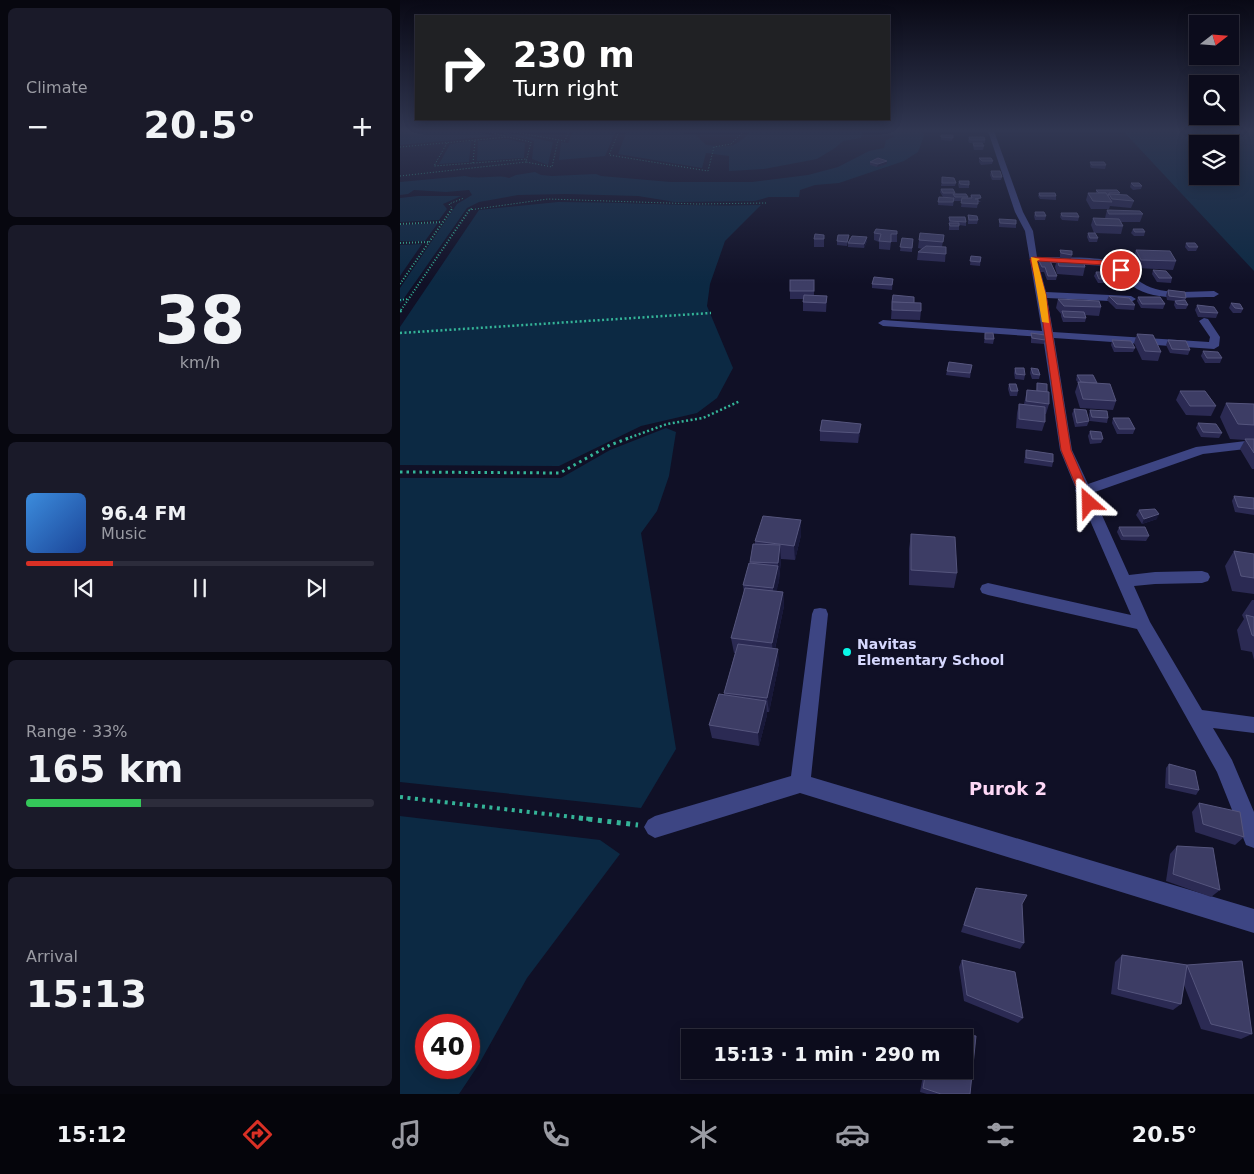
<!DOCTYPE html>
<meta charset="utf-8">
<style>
:root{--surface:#0c0c1c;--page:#1a1a29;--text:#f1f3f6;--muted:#9a9ba3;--line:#2c2c3b;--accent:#d93025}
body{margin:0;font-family:"DejaVu Sans",sans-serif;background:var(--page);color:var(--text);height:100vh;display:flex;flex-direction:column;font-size:19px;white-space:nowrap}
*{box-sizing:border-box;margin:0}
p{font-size:16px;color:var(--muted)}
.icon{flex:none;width:28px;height:28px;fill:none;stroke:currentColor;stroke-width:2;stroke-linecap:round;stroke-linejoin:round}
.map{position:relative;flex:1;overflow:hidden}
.side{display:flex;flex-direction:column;gap:8px;padding:8px;background:#07070f;width:400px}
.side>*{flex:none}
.banner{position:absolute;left:15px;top:15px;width:475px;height:105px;border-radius:0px;box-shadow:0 2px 12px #0003,0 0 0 1px var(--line);background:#202124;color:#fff;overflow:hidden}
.needle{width:32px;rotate:73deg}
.controls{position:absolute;left:789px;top:15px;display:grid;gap:10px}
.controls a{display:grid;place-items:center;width:50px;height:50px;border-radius:0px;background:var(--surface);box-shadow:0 2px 12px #0003,0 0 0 1px var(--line);font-size:25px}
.speed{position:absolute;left:15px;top:1014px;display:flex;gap:10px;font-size:25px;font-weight:700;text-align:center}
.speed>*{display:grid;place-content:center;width:65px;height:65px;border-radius:50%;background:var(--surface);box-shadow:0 2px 12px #0003,0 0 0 1px var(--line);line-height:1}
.speed .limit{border:8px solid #d22;background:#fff;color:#111}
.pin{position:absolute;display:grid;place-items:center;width:42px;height:42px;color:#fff;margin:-21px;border:2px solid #fff;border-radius:50%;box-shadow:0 1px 5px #0007}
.me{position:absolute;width:55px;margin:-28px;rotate:335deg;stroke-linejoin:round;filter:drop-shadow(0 0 4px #0008)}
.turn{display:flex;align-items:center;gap:18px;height:105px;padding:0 15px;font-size:22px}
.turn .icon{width:65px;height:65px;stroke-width:2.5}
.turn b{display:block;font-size:35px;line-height:42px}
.big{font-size:38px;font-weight:700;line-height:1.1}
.side .card{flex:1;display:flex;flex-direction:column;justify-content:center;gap:8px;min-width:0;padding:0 18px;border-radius:8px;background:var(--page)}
.side .dial{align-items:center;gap:0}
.dial b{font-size:65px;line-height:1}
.song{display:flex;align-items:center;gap:15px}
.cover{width:60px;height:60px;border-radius:8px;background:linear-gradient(135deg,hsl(210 70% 55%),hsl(220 70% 35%))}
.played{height:5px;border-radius:2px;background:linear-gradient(90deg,var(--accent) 25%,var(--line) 25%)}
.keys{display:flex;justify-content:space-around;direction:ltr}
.heat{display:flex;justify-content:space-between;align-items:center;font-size:28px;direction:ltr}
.charge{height:8px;border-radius:4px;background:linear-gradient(90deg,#34c759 33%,var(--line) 0)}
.trip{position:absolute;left:281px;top:1029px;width:292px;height:50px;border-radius:0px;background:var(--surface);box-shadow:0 2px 12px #0003,0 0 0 1px var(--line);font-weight:700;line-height:50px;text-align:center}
.tab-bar{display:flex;height:80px;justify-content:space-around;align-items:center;background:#05050b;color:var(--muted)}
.tab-bar .icon{width:35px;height:35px}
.tab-bar .selected{color:var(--accent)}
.tab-bar b{font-size:22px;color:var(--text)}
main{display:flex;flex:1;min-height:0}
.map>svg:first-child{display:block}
.water{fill:#0c2943;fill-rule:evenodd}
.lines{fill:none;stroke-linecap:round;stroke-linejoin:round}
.path-far5{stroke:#34b498;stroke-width:1;stroke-dasharray:1 2;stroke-linecap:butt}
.path-far4{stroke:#34b498;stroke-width:2;stroke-dasharray:1 2;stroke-linecap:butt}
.path-far3{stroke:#34b498;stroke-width:2.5;stroke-dasharray:2 2.5;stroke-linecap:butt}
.path-far2{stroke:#34b498;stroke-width:3;stroke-dasharray:2.5 4;stroke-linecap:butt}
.path-far1{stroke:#34b498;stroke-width:4;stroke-dasharray:3 4.5;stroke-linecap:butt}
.path{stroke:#34b498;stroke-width:5;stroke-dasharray:4 5.5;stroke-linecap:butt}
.minor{fill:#3d4583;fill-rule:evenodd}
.wall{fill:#2b2a53}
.shaded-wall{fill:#181839}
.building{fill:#3d3d65;stroke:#55557d}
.route{fill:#d93025;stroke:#8d1f18}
.slow{fill:#f59e0b}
.poi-dot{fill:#09f7e8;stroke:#101026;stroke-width:2}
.labels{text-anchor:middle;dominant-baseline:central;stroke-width:5;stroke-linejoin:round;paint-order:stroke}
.poi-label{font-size:14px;font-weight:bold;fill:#d6d8fe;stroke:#101026;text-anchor:start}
.near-neighbourhood-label{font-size:18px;font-weight:bold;fill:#fed8f6;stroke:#101026}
</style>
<main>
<section class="side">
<div class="card"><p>Climate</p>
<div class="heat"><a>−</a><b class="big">20.5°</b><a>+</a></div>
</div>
<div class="card dial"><b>38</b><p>km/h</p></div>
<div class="card">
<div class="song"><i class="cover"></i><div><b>96.4 FM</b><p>Music</p></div></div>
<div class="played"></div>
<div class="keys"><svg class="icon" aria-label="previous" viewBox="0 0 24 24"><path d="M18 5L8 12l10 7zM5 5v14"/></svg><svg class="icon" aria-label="pause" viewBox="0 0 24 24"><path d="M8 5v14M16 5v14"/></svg><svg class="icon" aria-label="next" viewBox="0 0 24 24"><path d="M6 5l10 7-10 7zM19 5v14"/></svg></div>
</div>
<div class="card"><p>Range · 33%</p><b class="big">165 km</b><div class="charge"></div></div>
<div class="card"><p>Arrival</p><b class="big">15:13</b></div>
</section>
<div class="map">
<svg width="854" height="1094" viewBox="0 0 854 1094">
<rect width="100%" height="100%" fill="#101026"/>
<g class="water">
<polygon points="0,131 72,131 95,136 0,145"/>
<polygon points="99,131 153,142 148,165 132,159 134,141 97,132"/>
<polygon points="173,131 216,131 205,156 159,160 161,142 168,143"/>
<path d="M227 131H282L284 134H295L306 145C331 147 333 149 351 131L463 132 461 138 443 141 435 148 417 159 364 169 329 171V156L306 153 302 168 218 154Z"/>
<path d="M488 131H522L524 136 518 152 504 161 439 183 415 185 400 190 399 197H369L355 201 275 202 238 196 166 194 118 195 79 202 67 208 0 304V288L57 204 72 195 69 190 46 192 14 190 8 194 0 195V182L65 176C81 180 97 174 109 178L116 175 135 172 141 175 152 176 196 174 201 176 271 182H352L408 175 438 167 469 151 484 148 486 140 494 137Z"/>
<path d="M723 131H854V271ZM798 144H830V176H798Z"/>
<polygon points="108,139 125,143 124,158 77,161 78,141"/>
<polygon points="71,141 69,162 39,164 50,144"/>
<polygon points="18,196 61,196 43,204 47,209 39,220 0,222 0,198"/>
<path d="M158 202C226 202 293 207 361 205L325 241 310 284 307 306 333 368 317 398 297 413 241 426 159 466 0 465V327L79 210Z"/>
<polygon points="38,223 25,241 0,241 0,225"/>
<polygon points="22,244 0,276 0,245"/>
<polygon points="266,428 276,432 269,476 257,511 241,533 276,749 241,808 0,782 0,478 161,478 210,450"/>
<path d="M0 816 200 840 220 854 127 978 79 1064 59 1094H0ZM26 1025H69V1068H26Z"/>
</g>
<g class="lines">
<g class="path-far5">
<polyline points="108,131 165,141 169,131"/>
<polyline points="219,131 209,155 308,171 314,147 331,144 344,131"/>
<polyline points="89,132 105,136"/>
<polyline points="47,143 34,166 127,159"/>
<polyline points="0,147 108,137 131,142 126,162 152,167 158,140"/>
<polyline points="73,163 75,140"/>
<polyline points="0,176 126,162"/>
<polyline points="51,210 52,208 49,204 64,198"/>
<polyline points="69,210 148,199 297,204 366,203"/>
</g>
<g class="path-far4">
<polyline points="0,224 42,222"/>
<polyline points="0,243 28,242"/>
<polyline points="0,284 52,209"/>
<polyline points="0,300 8,299"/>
<polyline points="1,310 70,209 73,209"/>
</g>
<g class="path-far3">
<polyline points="0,312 2,309"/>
<polyline points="0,333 311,313"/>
<polyline points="226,439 267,424 303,418 340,401"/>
</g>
<polyline class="path-far2" points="0,472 160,473 210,445 229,438"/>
<polyline class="path-far1" points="0,797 190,819"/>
<polyline class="path" points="179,818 238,825"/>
<g class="minor">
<path d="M588 131H594L623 212 633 231 637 257C656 258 694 256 710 261 724 265 731 276 742 283 762 296 791 291 814 291L819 294 814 297C789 297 760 301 737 289 725 282 719 270 706 266L638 262 646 292 731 296 736 299 731 302 647 298 653 332 809 342 810 337 799 321 804 318 808 319 820 337 819 346 814 349 654 338 672 450 688 484 796 447 854 440V448L803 454 692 493 729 575 755 572 802 571 808 573 810 577 808 581 802 583 755 584 734 586 750 622 802 710 854 717V733L813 728 832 760 854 812V848L846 845 817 772 737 629 588 595 582 593 580 589 582 585 588 583 731 615 679 495 675 491 676 489 660 450 643 337 483 326 478 323 483 320 642 331 625 231 615 212Z"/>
<polygon points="420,608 426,609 428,614 411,777 854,909 854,933 400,793 255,838 248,834 244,827 248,820 255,816 391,776 412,614 414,609"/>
</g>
</g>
<g class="wall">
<polygon points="541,135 553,135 552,141 541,140"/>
<polygon points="569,137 585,140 585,143 582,143 584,146 583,150 574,150 573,146 573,143 569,143 568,140"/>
<polygon points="579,158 593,161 592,164 581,165 579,162"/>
<polygon points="470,162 487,164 477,167 470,165"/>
<polygon points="690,162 706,165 705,169 691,168 690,166"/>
<polygon points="591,171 602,177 601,180 592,180 590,175"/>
<polygon points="542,177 556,183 555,186 541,186"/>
<polygon points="559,181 569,185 569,188 559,188 558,184"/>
<polygon points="731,183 742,186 741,189 733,190 730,187"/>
<polygon points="541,189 568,197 568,198 570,198 571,195 581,202 578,202 577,208 561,207 562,201 554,201 554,200 553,206 538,205 539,197 553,198 553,197 543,197 540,192"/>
<polygon points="696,190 720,193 719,194 734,201 731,208 710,206 709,209 691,209 686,200 688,193 696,193"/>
<polygon points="639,193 656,196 656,200 640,199 638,196"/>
<polygon points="707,210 743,214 740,222 721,222 723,226 721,234 694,233 691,225 693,218 705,218"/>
<polygon points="635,212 646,216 645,220 635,220 634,216"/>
<polygon points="661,213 679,217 678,221 662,220 660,217"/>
<polygon points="568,215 578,220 577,224 568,224"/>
<polygon points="549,217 566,222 566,226 559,225 559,230 549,230"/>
<polygon points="599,219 616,224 616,228 599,227"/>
<polygon points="733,229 745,232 744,236 734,236 731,233"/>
<polygon points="474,233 497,234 497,242 491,242 490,250 479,249 479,242 474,240"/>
<polygon points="688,233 698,238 697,242 689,242 687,237"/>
<polygon points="424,235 424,247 414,247 414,239"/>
<polygon points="449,235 447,246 437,245 437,241"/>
<polygon points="544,235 542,247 546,247 545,262 517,260 518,252 522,249 518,248 519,240"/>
<polygon points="502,238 513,239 512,252 500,251"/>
<polygon points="467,241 464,248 448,247 448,243"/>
<polygon points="786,243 798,247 796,251 788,251 785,247"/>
<polygon points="660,250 672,255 671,259 660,258"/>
<polygon points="736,250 776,261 773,270 738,268 733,258"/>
<polygon points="571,256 581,257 580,266 570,265"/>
<polygon points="725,258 734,263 733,267 726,266 723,262"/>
<polygon points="657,259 685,267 683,276 657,274 655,267"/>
<polygon points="639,261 657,276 656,280 647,280 644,272 641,272 638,265"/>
<polygon points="753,270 772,278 771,283 757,282 752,274"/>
<polygon points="696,272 713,279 712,283 698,283 694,276"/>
<polygon points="493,279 492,290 472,288 472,284"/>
<polygon points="414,280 414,296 427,296 426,312 403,311 403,299 390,299 390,291"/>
<polygon points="768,290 786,298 785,301 788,305 786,309 776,309 774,305 775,301 767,300 766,295"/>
<polygon points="709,296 735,305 734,310 716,309 707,300"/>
<polygon points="738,297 765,304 763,309 741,308 737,301"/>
<polygon points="658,299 701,307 699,316 685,315 686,318 685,322 663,322 661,316 661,314 656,308"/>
<polygon points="492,302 514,303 521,311 520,320 491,319"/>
<polygon points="831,303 843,309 841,313 833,313 829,308"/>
<polygon points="797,305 818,313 816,318 798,317 795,310"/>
<polygon points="585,333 594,339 593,344 584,343"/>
<polygon points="631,333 645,340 644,344 631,343"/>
<polygon points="737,334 761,352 758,361 742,360 734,343"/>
<polygon points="712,340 735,348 733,352 714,352 711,345"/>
<polygon points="768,340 790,350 788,355 770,353 766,345"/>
<polygon points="803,351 822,358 820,363 805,363 801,356"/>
<polygon points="549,362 572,365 570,378 546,375"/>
<polygon points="615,368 625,375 624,380 615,379 614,373"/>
<polygon points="631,368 640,375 639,379 632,379 630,373"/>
<polygon points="677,375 697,383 716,401 713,410 680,408 675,392 678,383 676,380"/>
<polygon points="637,383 647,392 649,404 646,414 645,414 645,422 642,431 616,428 617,413 619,404 624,404 627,390 636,391"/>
<polygon points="609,384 618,391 617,396 610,396 608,389"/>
<polygon points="780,391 816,406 811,416 786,415 776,400"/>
<polygon points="826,403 854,404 854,469 852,469 840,449 845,440 830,439 820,417"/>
<polygon points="674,409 689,421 687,426 675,427 672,414"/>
<polygon points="690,410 708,418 707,423 690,421 689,415"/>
<polygon points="713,418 735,429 733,434 717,434 712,423"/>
<polygon points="798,423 822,433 819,438 801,437 796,428"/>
<polygon points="461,424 460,433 458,443 420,441 420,431"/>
<polygon points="690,431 703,439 701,443 690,444 688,436"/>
<polygon points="626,450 653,462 652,467 624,463"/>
<polygon points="834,496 854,498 854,515 835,512 832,501"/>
<polygon points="739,510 757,519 742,524 736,515"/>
<polygon points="401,520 401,535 395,560 381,559 379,581 376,591 383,592 384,606 375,649 379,663 369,712 367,712 367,715 359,746 312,738 309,725 324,695 324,693 335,653 334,653 331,638 344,594 343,585 350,563 350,562 355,544 355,541"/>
<polygon points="719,527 749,536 746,541 721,540 717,532"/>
<polygon points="511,534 557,573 554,588 509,585 509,549"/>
<polygon points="834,551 854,554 854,594 832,591 825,566"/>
<polygon points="852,600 854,600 854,660 852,652 841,650 837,630 844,619 842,615"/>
<polygon points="769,764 799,790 796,795 765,788 766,768"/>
<polygon points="799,803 844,837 835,845 795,832 792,812"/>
<polygon points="777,846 820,890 811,897 766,881 770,854"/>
<polygon points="576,888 622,904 624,943 620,949 561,932 573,895"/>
<polygon points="722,955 787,965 852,1034 841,1039 801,1029 784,985 781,1004 773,1010 711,994 715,962"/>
<polygon points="562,960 623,1018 618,1023 564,1001 559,967"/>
<polygon points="533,1031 576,1036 570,1094 527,1094 520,1092 524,1070 565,1070 565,1038 530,1038"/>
</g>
<g class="shaded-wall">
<polygon points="487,161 487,164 477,167 478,164"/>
<polygon points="467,237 467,241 464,248 464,244"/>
<polygon points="461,424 460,433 458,443 459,433"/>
<polygon points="759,514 757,519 742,524 744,519"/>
<polygon points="401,520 401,535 395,560 394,546"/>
<polygon points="380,545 381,560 379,578 378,563"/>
<polygon points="378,566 379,581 374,603 373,588"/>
<polygon points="383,592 384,606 373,657 372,643"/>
<polygon points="378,649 379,663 369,712 367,698"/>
<polygon points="366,701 367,715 359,746 358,733"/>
</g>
<g class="building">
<polygon points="541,135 553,135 553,138 541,137"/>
<polygon points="569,137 584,137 585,140 570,140"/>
<polygon points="573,143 582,143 584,146 574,146"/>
<polygon points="478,158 487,161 478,164 470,162"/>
<polygon points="579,158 591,158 593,161 582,161"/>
<polygon points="690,162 704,162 706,165 692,165"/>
<polygon points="591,171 600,171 602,177 593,177"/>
<polygon points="542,177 554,178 556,183 542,183"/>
<polygon points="559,181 569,181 569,185 560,184"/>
<polygon points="731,183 739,183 742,186 734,186"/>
<polygon points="541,189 553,189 555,193 543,193"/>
<polygon points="696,190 717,190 720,193 709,193 708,196 706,193 699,193"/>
<polygon points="639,193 655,193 656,196 640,196"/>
<polygon points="688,193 706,193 712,202 693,201"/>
<polygon points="553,194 566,194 568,197 555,197"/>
<polygon points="709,194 727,195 734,201 712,199"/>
<polygon points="571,195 580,195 581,198 575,199 578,199 578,204 561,203 562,198 572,198"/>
<polygon points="539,197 554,198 553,202 538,202"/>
<polygon points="707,210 740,211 743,214 709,214"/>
<polygon points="635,212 644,212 646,216 636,216"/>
<polygon points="661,213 677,213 679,217 662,216"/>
<polygon points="568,215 577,216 578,220 569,220"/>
<polygon points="549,217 565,217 566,222 550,221"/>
<polygon points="693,218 719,219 723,226 696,225"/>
<polygon points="599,219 616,220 616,224 600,223"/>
<polygon points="549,223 559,223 559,226 550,226"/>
<polygon points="476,229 497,231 497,234 491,234 491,242 479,241 481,234 474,233"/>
<polygon points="733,229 743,229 745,232 735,232"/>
<polygon points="520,233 544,235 543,242 519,240"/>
<polygon points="688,233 695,233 698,238 690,238"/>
<polygon points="415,234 424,235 424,239 414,239"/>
<polygon points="438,235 449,235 447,242 437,241"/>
<polygon points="452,236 467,237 464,244 448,243"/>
<polygon points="502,238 513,239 512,248 500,247"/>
<polygon points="786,243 795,243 798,247 789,247"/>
<polygon points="526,246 546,247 546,254 518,252"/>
<polygon points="660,250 672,251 672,255 661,253"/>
<polygon points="736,250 770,251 776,261 741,260"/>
<polygon points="571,256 581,257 580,262 570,261"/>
<polygon points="725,258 732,258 734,263 727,262"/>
<polygon points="657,259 683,261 685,267 659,266"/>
<polygon points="639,261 650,261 657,276 648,276 645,267 642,267"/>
<polygon points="753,270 766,271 772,278 759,278"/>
<polygon points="696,272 709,272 713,279 699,279"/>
<polygon points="474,277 493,279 492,285 472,284"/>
<rect x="390" y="280" width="24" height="11"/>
<polygon points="768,290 785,292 786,298 769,296"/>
<polygon points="404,295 427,296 426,303 403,302"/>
<polygon points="493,295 514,297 514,303 492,302"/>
<polygon points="709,296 729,298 735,305 717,304"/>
<polygon points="738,297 760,297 765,304 742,304"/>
<polygon points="658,299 699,301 701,307 664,306"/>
<polygon points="785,300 788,305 777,304 775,301"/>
<polygon points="492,302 521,303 521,311 492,310"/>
<polygon points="831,303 840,304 843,309 835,308"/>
<polygon points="797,305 814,307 818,313 800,312"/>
<polygon points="662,311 684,312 686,318 664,317"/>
<polygon points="585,333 593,333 594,339 585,339"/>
<polygon points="631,333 645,335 645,340 632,338"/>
<polygon points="737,334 753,335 761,352 745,351"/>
<polygon points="712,340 731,341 735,348 715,347"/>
<polygon points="768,340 786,341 790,350 772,349"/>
<polygon points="803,351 818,352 822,358 807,358"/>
<polygon points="549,362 572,365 570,373 547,371"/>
<polygon points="615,368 624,368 625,375 616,374"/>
<polygon points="631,368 638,369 640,375 633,374"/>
<polygon points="677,375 693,375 697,383 681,382"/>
<polygon points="678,382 710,384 716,401 683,399"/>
<polygon points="637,383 647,384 647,392 637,391"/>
<polygon points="609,384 616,384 618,391 611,391"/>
<polygon points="627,390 649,392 649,404 626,401"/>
<polygon points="780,391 805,391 816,406 790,406"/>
<polygon points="826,403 854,404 854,425 838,424"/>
<polygon points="619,404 645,407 645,422 619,419"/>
<polygon points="674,409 686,410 689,421 677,423"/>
<polygon points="690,410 707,411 708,418 692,417"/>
<polygon points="713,418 729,418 735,429 719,429"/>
<polygon points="422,420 461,424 459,433 420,431"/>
<polygon points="798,423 816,424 822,433 803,432"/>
<polygon points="690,431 701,432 703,439 692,439"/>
<polygon points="845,439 854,439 854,453"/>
<polygon points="626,450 653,454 653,462 626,458"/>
<polygon points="834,496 854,498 854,509 838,507"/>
<polygon points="755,509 759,514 744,519 739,510"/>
<polygon points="363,516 401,520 394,546 355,541"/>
<polygon points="719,527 745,527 749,536 723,536"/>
<polygon points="511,534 555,537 557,573 511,570"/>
<polygon points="353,544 380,545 378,563 350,562"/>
<polygon points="834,551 854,554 854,578 841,576"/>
<polygon points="349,563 378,566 373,588 343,585"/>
<polygon points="345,588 383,592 372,643 331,638"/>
<polygon points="846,615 854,617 854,636 852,635"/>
<polygon points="338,644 378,649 367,698 324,693"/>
<polygon points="319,694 366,701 358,733 309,725"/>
<polygon points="769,764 795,771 799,790 769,784"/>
<polygon points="799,803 840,812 844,837 803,824"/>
<polygon points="777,846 813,848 820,890 773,874"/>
<polygon points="576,888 627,895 622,904 624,943 564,925"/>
<polygon points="722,955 787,965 781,1004 718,989"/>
<polygon points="562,960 615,972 623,1018 567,995"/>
<polygon points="842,961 852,1034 811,1024 787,965"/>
<polygon points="533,1031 576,1036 570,1094 541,1094 523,1088 526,1070 565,1070 565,1038 531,1038"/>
</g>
<linearGradient id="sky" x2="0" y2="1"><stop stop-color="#090915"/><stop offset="0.46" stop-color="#313752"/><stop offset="1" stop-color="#313752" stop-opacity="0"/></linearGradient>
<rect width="854" height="284" fill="url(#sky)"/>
<polygon class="route" points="633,257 707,261 724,270 721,272 705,265 637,261 646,295 671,450 694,503 689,507 683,503 661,450 639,295 630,259"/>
<polygon class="slow" points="631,257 640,259 637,261 646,295 649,323 642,322"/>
<circle class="poi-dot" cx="447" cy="652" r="5"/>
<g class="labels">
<g class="poi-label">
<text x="457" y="644">Navitas<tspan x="457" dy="16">Elementary School</tspan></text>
</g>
<g class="near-neighbourhood-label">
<text x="608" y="788">Purok 2</text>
</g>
</g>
</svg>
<div class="controls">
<a><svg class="needle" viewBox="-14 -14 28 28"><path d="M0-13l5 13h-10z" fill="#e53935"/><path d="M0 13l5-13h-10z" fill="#9a9ba3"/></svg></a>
<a><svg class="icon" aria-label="search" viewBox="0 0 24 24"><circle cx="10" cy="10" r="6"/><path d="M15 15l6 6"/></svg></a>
<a><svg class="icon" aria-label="layers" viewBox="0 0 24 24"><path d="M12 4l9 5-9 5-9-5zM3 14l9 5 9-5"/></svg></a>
</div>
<div class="speed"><div class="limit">40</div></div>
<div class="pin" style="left:721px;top:270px;background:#d93025"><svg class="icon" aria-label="arrive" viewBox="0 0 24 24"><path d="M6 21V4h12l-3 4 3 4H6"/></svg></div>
<svg class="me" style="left:689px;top:503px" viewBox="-20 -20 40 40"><path d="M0-17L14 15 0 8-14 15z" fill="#d93025" stroke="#fff" stroke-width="4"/></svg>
<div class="trip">15:13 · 1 min · 290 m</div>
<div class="banner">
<div class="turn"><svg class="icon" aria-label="right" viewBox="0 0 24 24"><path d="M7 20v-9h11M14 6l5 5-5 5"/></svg><div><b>230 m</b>Turn right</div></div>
</div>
</div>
</main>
<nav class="tab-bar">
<b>15:12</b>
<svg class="icon selected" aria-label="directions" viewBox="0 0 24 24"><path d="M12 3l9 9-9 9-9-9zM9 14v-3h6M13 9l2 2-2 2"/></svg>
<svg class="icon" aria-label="music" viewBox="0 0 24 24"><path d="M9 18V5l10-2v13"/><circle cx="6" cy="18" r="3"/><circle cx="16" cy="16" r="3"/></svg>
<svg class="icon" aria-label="phone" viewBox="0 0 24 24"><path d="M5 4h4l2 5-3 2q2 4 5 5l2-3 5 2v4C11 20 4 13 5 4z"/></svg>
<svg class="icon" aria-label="climate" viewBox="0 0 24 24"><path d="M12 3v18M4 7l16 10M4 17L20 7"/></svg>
<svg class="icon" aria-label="car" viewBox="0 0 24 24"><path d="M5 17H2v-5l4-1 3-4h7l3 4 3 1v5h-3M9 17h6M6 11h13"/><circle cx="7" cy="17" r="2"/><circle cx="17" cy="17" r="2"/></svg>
<svg class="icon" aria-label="filters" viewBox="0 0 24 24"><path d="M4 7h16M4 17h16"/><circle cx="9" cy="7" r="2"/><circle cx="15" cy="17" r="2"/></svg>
<b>20.5°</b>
</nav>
